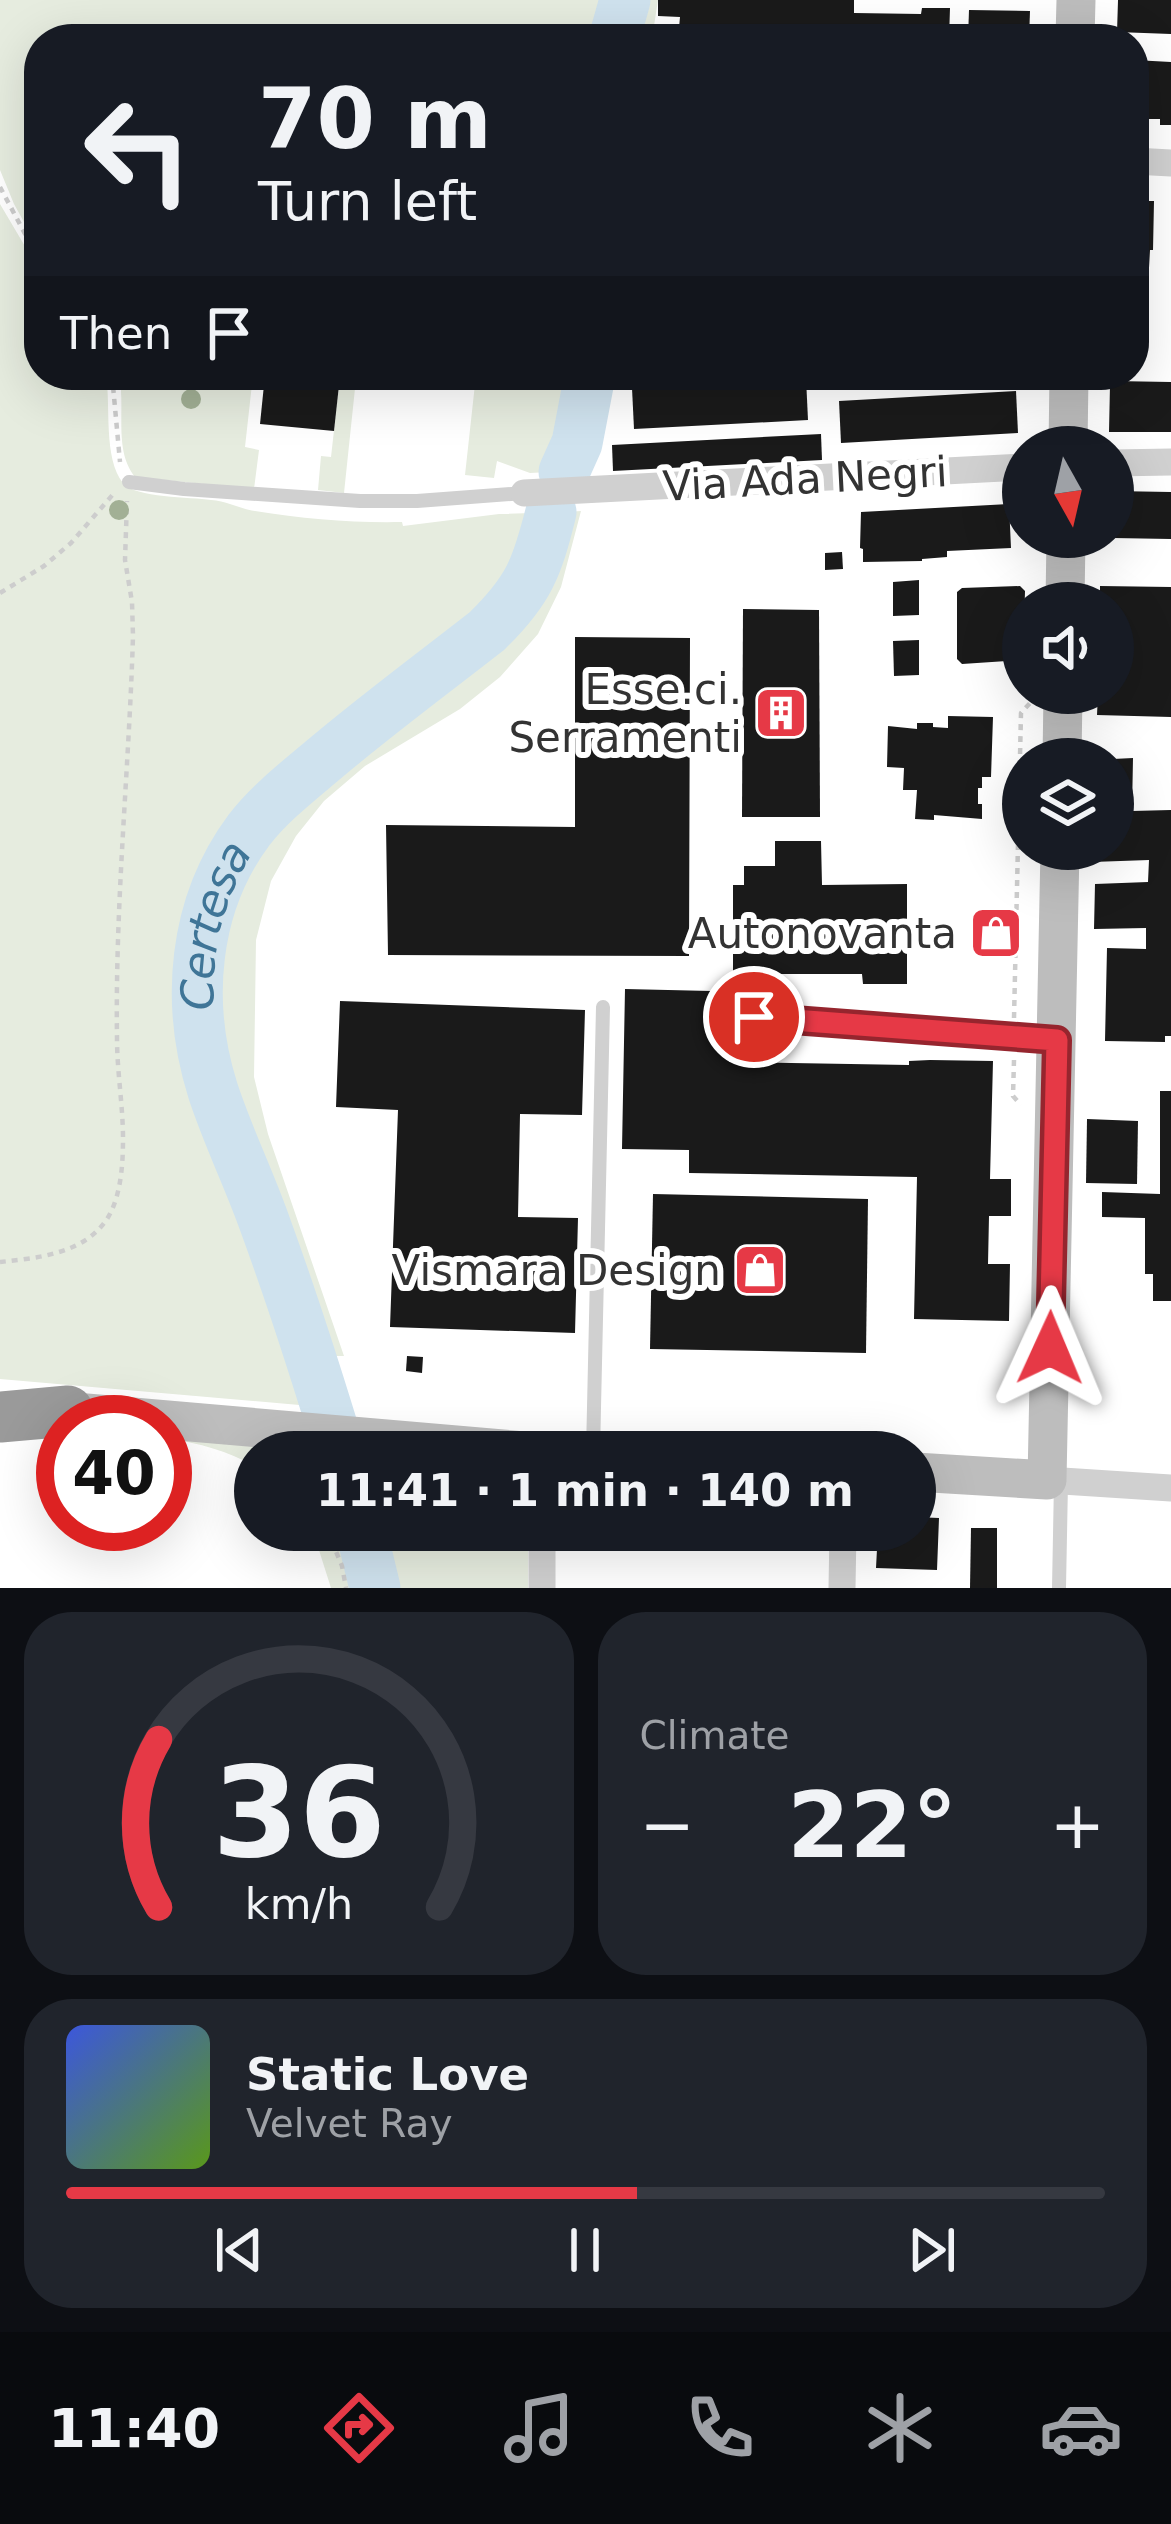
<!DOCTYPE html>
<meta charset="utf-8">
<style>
:root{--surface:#171b24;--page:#20242c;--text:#f1f3f6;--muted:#9ea1a6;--line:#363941;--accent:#e63946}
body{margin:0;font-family:"DejaVu Sans",sans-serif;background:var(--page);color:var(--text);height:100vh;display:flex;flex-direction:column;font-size:45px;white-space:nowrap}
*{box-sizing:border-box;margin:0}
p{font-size:39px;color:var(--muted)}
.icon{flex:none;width:66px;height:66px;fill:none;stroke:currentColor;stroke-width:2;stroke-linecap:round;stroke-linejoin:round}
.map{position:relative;height:1588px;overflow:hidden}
.details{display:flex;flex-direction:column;gap:24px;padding:24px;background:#0d0f14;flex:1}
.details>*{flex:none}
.hud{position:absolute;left:24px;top:24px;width:1125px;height:366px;border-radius:48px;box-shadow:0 12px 48px #0002;background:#171b24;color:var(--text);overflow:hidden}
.needle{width:78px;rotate:172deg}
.buttons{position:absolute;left:1002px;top:426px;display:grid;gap:24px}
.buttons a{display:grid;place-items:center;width:132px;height:132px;border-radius:50%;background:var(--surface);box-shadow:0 12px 48px #0002;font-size:60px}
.speed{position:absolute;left:36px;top:1395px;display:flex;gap:24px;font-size:60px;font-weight:700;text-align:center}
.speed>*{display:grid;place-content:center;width:156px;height:156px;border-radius:50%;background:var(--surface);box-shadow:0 12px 48px #0002;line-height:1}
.speed .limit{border:18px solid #d22;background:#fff;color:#111}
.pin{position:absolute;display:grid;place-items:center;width:102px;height:102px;color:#fff;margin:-51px;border:6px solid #fff;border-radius:50%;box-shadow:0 3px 12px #0007}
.me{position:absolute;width:132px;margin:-66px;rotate:1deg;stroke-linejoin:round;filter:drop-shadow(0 0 9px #0008)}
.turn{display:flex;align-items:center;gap:42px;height:252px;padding:0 36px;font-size:54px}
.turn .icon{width:156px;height:156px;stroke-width:2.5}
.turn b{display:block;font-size:84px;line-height:102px}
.then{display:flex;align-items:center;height:114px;padding:0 36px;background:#0003;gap:24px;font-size:45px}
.big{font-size:90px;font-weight:700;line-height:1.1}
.details .widget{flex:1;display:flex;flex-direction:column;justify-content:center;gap:18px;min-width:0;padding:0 42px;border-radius:48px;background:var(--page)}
.details .dial{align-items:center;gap:0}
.dial svg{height:312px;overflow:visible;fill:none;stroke:var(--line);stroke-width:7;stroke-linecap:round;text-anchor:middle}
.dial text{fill:var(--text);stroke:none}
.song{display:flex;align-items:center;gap:36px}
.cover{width:144px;height:144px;border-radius:18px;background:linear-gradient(135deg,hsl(230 70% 55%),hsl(90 70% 35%))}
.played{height:12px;border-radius:6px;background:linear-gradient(90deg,var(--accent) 55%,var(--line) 55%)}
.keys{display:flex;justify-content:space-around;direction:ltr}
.heat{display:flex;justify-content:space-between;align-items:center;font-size:66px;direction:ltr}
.details .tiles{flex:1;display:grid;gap:24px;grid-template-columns:1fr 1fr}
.widget:last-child{grid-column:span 2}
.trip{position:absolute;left:234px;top:1431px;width:702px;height:120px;border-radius:60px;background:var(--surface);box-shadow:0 12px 48px #0002;font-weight:700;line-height:120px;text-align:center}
.tab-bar{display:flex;height:192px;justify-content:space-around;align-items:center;background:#090b0e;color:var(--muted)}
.tab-bar .icon{width:84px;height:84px}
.tab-bar .selected{color:var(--accent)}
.tab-bar b{font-size:54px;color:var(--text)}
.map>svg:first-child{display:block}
.green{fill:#e6ecdf}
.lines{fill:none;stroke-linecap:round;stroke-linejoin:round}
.river{stroke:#cfe2ee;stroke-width:51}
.building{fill:#1a1a1a}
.path{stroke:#cdcdcd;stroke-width:4.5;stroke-dasharray:6 6;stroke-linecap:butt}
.lane{stroke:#d0d0d0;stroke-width:14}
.street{stroke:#d0d0d0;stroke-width:27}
.secondary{stroke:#bdbdbd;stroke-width:39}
.highway{stroke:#9a9a9a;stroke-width:51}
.tree{fill:#a2b095}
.route-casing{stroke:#96252e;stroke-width:30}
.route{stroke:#e63946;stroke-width:21}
.labels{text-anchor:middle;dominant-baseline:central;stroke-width:12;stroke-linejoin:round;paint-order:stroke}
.street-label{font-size:42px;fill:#333;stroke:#fff}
.poi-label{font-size:42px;fill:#333;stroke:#fff;text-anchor:end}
.water-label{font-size:45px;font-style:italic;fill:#3f7597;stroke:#fff}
</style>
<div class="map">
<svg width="1171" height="1588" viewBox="0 0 1171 1588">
<rect width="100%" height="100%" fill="#fff"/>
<g class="green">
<polygon points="0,0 602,0 593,39 39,39 39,249 14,204 0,170"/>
<polygon points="638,0 658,0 652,39 627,39 630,19"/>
<path d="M0 204 39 270V375H106C111 406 103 458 123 483 135 498 191 497 211 500 227 501 240 509 255 511 304 519 353 523 402 522L403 526 499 514 532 513C513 586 476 618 420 665 382 697 345 728 307 760 286 777 263 794 244 814 171 890 174 986 196 1082L311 1406 0 1379Z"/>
<path d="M119 375H253L245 447 259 450 254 489 135 477C113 450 126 408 119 375Z"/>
<polygon points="328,375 354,375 356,379 344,493 318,490 321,456 331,457 340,377"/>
<path d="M476 375H577C573 411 555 438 549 472L530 473 497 461 494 478 465 475Z"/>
<path d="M581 511 561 587 538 634 500 677 460 709 365 766 324 801 296 836 271 881 256 940 254 1077 268 1134 344 1356H329L234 1091C210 1002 211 902 272 828 283 814 299 803 312 791 360 748 413 710 461 667 491 641 524 617 544 582 556 560 558 535 566 512Z"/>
<path d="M168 1438 293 1449V1452H255V1467C228 1450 199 1444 168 1438Z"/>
<polygon points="309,1530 346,1530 358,1588 331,1588 318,1547"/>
<polygon points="379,1530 528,1530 528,1588 392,1588"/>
</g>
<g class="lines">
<g class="river">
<polyline points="614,39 625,0"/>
<polyline points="564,472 577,443 590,375"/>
<path id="s1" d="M340 1452C317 1376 293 1301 266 1227 250 1181 228 1137 213 1091 185 1003 193 905 249 830 269 804 297 782 322 761 375 716 432 674 487 631 529 590 537 568 551 512"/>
<polyline points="361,1530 375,1588"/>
</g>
</g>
<g class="building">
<polygon points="658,0 854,0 854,13 921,14 922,8 950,8 949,39 798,28 797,39 678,39 680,17 658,16"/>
<polygon points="1118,0 1171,0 1171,34 1117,32"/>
<polygon points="969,10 1030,11 1029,39 968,39"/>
<polygon points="1134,60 1171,62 1171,125 1160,125 1160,119 1134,119"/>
<polygon points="1134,201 1154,201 1153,250 1150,250 1149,268 1134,267"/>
<polygon points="265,375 340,376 334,431 260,424"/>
<polygon points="806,378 808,420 634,429 632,388"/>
<polygon points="1113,381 1171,382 1171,432 1109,432 1110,385 1113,385"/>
<polygon points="1016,391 1018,433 841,443 839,401"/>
<polygon points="821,434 822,460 613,471 612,445"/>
<polygon points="1113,491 1171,492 1171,539 1113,538"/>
<polygon points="1009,504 1011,548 947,551 947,557 922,559 922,561 863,562 863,549 860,548 861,512"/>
<polygon points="842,552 843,569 825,570 825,553"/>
<polygon points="919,580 919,615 893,616 893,582"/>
<polygon points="1020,586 1025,591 1023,660 962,664 957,659 957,592 962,588"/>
<polygon points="1100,586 1171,587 1171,717 1097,715 1098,693 1113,693 1113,603 1100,603"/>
<polygon points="743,609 819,610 820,817 742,817"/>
<polygon points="575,637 690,638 689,956 388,955 386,825 575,827"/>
<polygon points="919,640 919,675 894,676 893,641"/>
<polygon points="948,716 993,717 991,777 982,777 982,788 978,788 978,804 982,804 982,819 934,815 934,820 915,819 917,790 903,790 904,768 887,767 888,726 917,729 917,723 933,723 933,727 948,728"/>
<polygon points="1133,758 1132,811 1171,810 1171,1036 1165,1036 1165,1042 1105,1041 1107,948 1146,949 1146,928 1094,929 1095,884 1148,882 1149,860 1092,862 1092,849 1113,849 1113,759"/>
<polygon points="775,841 821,841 822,885 907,884 907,984 863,984 862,974 733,974 733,885 744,885 744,866 775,866"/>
<polygon points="625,989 711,991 711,994 730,996 729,1062 909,1065 909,1061 930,1060 993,1061 990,1179 1011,1179 1011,1216 989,1216 988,1264 1010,1264 1009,1321 914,1319 917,1177 689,1173 689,1150 622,1149"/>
<polygon points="340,1001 585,1010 582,1115 520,1114 518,1217 578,1218 575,1333 390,1327 398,1110 336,1107"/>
<polygon points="1160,1091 1171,1091 1171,1301 1153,1301 1153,1274 1145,1274 1145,1218 1102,1217 1102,1192 1160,1194"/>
<polygon points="1087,1119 1138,1121 1137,1184 1086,1183"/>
<polygon points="653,1194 868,1199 866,1353 650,1349"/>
<polygon points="407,1356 423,1357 422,1373 406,1371"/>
<polygon points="915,1517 939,1518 937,1570 876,1568 878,1530 915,1530"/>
<polygon points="971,1528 997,1528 997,1588 970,1588"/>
</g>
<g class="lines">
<g class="path">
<polyline points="0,187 39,260"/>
<polyline points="112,375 120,462"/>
<polyline points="0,593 44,566 71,543 115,492"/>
<polyline points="1014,1018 1021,713 1030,703"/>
<polyline points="1014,1060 1013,1096 1021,1105"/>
<path d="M0 1262C37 1258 84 1254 107 1219 121 1197 123 1164 123 1139 123 1105 117 1072 117 1038 115 904 129 770 133 636L132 602 125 560 127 501"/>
<polyline points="327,1530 342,1566 346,1588"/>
</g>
<g class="lane">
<polyline points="129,482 184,489 360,501 417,501 524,493"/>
<polyline points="754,1017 1052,1039"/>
<polyline points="593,1452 603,1007"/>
<polyline points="1059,1588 1061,1482"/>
</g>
<g class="street">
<polyline points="1134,161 1171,163"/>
<polyline points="1113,463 1171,462"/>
<polyline points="524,493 1023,467"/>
<polyline points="1047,1480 1171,1488"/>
<polyline points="542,1588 542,1530"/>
<polyline points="842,1588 843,1530"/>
</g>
<g class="secondary">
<polyline points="1075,39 1076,0"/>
<polyline points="1068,447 1069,375"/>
<polyline points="1065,603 1066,537"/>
<polyline points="1062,759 1063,693"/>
<polyline points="40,1409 537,1452"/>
<polyline points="915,1472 1047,1480 1060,849"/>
</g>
<polyline class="highway" points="0,1417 68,1411"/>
</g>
<g class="tree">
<circle cx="191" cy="399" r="10"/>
<circle cx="119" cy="510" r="10"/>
</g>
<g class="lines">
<g class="route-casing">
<polyline id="route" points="754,1017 1057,1040 1050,1348"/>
</g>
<use href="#route" class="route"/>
</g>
<defs>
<g id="building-square" transform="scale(2.7)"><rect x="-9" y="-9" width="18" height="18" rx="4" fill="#e63946" stroke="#fff"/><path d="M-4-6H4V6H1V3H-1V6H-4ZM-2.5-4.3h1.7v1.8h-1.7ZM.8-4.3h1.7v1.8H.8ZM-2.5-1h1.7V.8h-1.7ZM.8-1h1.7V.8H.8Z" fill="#fff"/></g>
<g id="shop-square" transform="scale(2.7)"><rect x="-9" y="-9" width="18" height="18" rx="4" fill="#e63946" stroke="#fff"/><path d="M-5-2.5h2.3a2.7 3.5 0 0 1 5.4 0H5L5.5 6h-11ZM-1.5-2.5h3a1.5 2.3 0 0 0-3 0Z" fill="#fff"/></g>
</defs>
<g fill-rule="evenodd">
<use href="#building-square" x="781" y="713"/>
<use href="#shop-square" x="996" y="933"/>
<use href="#shop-square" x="760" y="1270"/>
</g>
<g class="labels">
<g class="street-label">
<text transform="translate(805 479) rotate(-3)">Via Ada Negri</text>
</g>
<g class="poi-label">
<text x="742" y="689">Esse.ci.<tspan x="742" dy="48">Serramenti</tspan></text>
<text x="957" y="933">Autonovanta</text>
<text x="721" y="1270">Vismara Design</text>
</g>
<g class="water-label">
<text stroke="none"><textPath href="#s1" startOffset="552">Certesa</textPath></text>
</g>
</g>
</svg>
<div class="buttons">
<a><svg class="needle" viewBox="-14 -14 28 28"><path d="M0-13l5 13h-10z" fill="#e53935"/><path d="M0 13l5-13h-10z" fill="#9ea1a6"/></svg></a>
<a><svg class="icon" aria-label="sound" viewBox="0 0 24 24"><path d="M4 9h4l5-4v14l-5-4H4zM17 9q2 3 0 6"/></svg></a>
<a><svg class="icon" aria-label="layers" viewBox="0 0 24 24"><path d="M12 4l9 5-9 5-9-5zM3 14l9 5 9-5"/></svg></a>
</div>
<div class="speed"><div class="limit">40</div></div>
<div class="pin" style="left:754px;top:1017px;background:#d93025"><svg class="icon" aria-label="arrive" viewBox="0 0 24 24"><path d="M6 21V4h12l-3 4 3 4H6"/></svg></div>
<svg class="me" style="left:1050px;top:1348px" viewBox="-20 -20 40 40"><path d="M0-17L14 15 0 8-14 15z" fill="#e63946" stroke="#fff" stroke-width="4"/></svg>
<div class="trip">11:41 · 1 min · 140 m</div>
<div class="hud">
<div class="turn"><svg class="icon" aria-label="left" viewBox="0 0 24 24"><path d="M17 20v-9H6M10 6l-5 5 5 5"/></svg><div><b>70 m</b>Turn left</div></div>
<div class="then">Then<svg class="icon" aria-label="arrive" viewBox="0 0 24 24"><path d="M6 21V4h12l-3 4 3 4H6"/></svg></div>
</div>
</div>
<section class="details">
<div class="tiles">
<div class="widget dial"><svg viewBox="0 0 100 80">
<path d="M14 69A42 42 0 1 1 86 69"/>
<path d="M14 69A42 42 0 0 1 14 26" stroke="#e63946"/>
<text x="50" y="56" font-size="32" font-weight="700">36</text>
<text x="50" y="72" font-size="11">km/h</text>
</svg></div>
<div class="widget"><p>Climate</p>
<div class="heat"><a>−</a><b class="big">22°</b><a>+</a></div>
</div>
<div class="widget">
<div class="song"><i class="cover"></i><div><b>Static Love</b><p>Velvet Ray</p></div></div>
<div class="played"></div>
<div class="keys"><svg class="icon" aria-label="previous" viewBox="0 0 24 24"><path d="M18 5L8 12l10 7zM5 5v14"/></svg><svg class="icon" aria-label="pause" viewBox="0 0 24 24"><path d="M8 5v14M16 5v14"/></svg><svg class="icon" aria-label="next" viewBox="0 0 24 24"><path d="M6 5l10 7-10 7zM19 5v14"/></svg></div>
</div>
</div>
</section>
<nav class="tab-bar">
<b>11:40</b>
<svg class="icon selected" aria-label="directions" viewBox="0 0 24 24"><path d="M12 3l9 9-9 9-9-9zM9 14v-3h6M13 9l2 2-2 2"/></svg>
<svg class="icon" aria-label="music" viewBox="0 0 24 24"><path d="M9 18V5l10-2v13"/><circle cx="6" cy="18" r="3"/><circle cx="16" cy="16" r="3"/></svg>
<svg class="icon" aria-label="phone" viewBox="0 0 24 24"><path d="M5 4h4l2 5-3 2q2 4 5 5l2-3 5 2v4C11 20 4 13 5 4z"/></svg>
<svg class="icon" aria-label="climate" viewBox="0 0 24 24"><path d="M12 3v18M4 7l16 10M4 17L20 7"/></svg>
<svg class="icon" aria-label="car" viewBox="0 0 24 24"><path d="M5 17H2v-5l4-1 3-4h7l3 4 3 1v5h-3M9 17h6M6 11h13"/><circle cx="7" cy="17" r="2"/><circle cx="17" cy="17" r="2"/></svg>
</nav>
